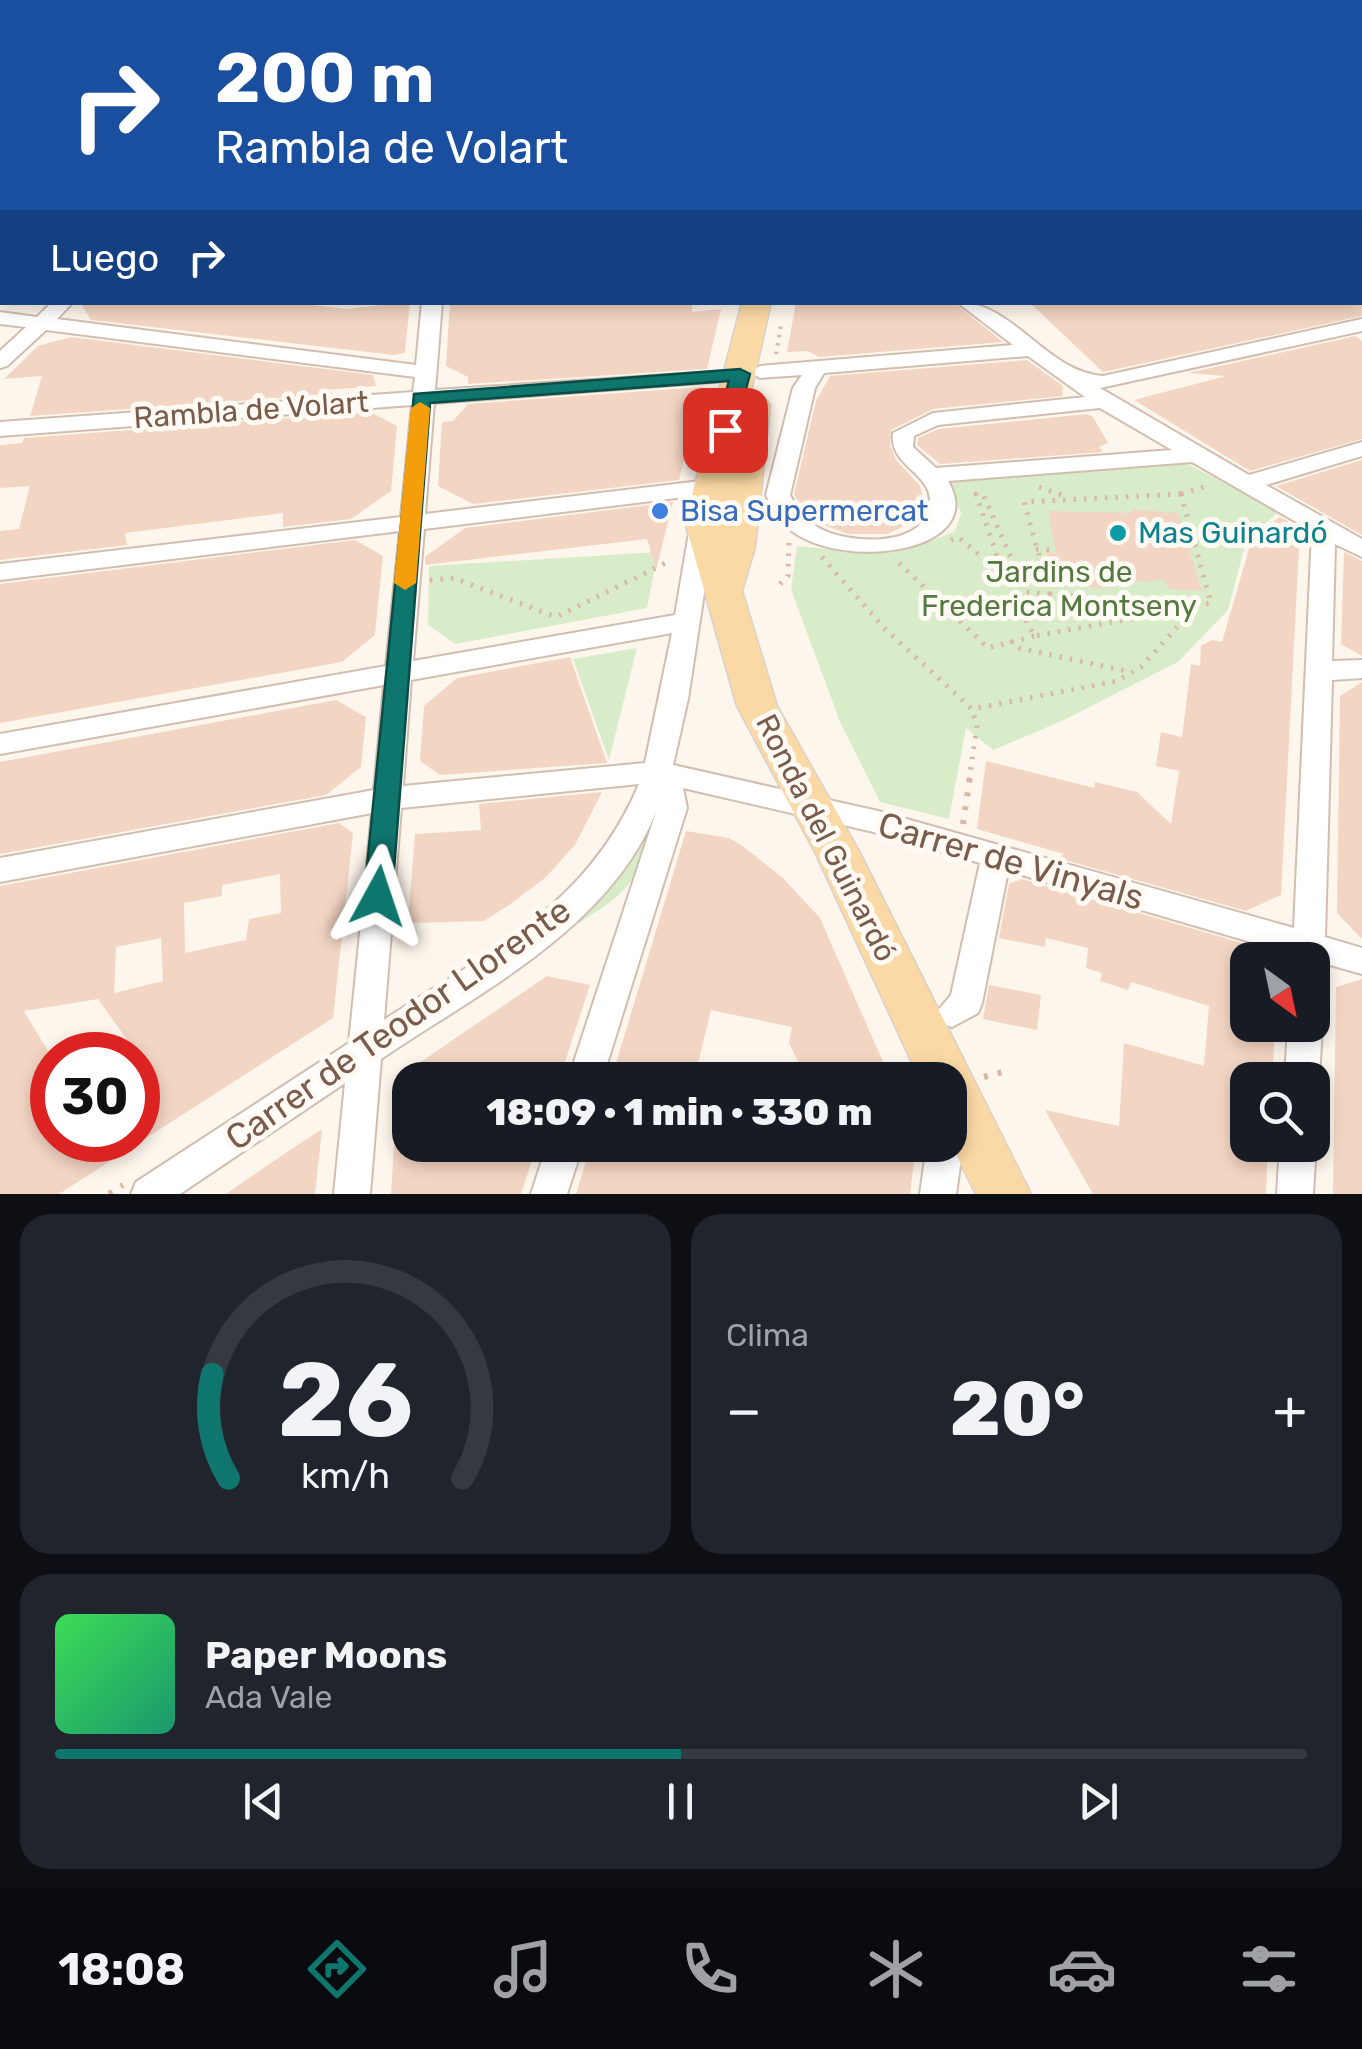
<!DOCTYPE html>
<html lang="es">
<meta charset="utf-8">
<style>
:root{--surface:#171b24;--page:#20242c;--text:#f1f3f6;--muted:#9ea1a6;--line:#363941;--accent:#0f766e}
body{margin:0;font-family:Rubik,sans-serif;background:var(--page);color:var(--text);height:100vh;display:flex;flex-direction:column;font-size:38px;white-space:nowrap}
*{box-sizing:border-box;margin:0}
p{font-size:32px;color:var(--muted)}
.icon{flex:none;width:55px;height:55px;fill:none;stroke:currentColor;stroke-width:2;stroke-linecap:round;stroke-linejoin:round}
.map{position:relative;height:1194px;overflow:hidden}
.panel{display:flex;flex-direction:column;gap:20px;padding:20px;background:#0d0f14;flex:1}
.panel>*{flex:none}
.top-card{position:absolute;left:0px;top:0px;width:1362px;height:305px;box-shadow:0 5px 15px #0003;background:#1a4fa0;color:#fff;overflow:hidden}
.needle{width:65px;rotate:147deg}
.tools{position:absolute;left:1230px;top:942px;display:grid;gap:20px}
.tools a{display:grid;place-items:center;width:100px;height:100px;border-radius:20px;background:var(--surface);box-shadow:0 5px 15px #0003;font-size:50px}
.speed{position:absolute;left:30px;top:1032px;display:flex;gap:20px;font-size:50px;font-weight:700;text-align:center}
.speed>*{display:grid;place-content:center;width:130px;height:130px;border-radius:50%;background:var(--surface);box-shadow:0 5px 15px #0003;line-height:1}
.speed .limit{border:15px solid #d22;background:#fff;color:#111}
.pin{position:absolute;display:grid;place-items:center;width:85px;height:85px;color:#fff;margin:-42px;border-radius:20px;box-shadow:0 5px 15px #0006}
.me{position:absolute;width:110px;margin:-55px;rotate:5deg;stroke-linejoin:round;filter:drop-shadow(0 0 8px #0008)}
.turn{display:flex;align-items:center;gap:35px;height:210px;padding:0 50px;font-size:45px}
.turn .icon{width:130px;height:130px;stroke-width:2.5}
.turn b{display:block;font-size:70px;line-height:85px}
.then{display:flex;align-items:center;height:95px;padding:0 50px;background:#0003;gap:20px;font-size:38px}
.big{font-size:75px;font-weight:800;line-height:1.1}
.panel .widget{flex:1;display:flex;flex-direction:column;justify-content:center;gap:15px;min-width:0;padding:0 35px;border-radius:30px;background:var(--page)}
.panel .dial{align-items:center;gap:0}
.dial svg{height:260px;overflow:visible;fill:none;stroke:var(--line);stroke-width:7;stroke-linecap:round;text-anchor:middle}
.dial text{fill:var(--text);stroke:none}
.song{display:flex;align-items:center;gap:30px}
.cover{width:120px;height:120px;border-radius:15px;background:linear-gradient(135deg,hsl(130 70% 55%),hsl(160 70% 35%))}
.played{height:10px;border-radius:5px;background:linear-gradient(90deg,var(--accent) 50%,var(--line) 50%)}
.keys{display:flex;justify-content:space-around;direction:ltr}
.heat{display:flex;justify-content:space-between;align-items:center;font-size:55px;direction:ltr}
.panel .tiles{flex:1;display:grid;gap:20px;grid-template-columns:1fr 1fr}
.widget:last-child{grid-column:span 2}
.trip{position:absolute;left:392px;top:1062px;width:575px;height:100px;border-radius:30px;background:var(--surface);box-shadow:0 5px 15px #0003;font-weight:800;line-height:100px;text-align:center}
.tabs{display:flex;height:160px;justify-content:space-around;align-items:center;background:#090b0e;color:var(--muted)}
.tabs .icon{width:70px;height:70px}
.tabs .current{color:var(--accent)}
.tabs b{font-size:45px;color:var(--text)}
.map>svg:first-child{display:block}
.green{fill:#d8ecc9}
.building{fill:#f3d5c3;fill-rule:evenodd}
.lines{fill:none;stroke-linecap:round;stroke-linejoin:round}
.lane-casing{stroke:#d1beb0;stroke-width:4}
.street-casing{stroke:#d1beb0;stroke-width:4}
.secondary-casing{stroke:#d6c0b0;stroke-width:4}
.primary-casing{stroke:#dad1cd;stroke-width:3}
.path-far3{stroke:#d9b8a5;stroke-width:2.5;stroke-dasharray:1 5;stroke-linecap:butt}
.path-far2{stroke:#d9b8a5;stroke-width:4;stroke-dasharray:2.5 6;stroke-linecap:butt}
.path-far1{stroke:#d9b8a5;stroke-width:5;stroke-dasharray:2.5 8;stroke-linecap:butt}
.path{stroke:#d9b8a5;stroke-width:6;stroke-dasharray:4 10;stroke-linecap:butt}
.lane{fill:#fff;fill-rule:evenodd}
.street{fill:#fff;fill-rule:evenodd}
.secondary{fill:#fff;fill-rule:evenodd}
.primary{fill:#fbd9a5;fill-rule:evenodd}
.route{fill:#0f766e;stroke:#0a4d48;stroke-width:2.5}
.slow{fill:#f59e0b}
.shop-dot{fill:#3f7fe0;stroke:#fffaf3;stroke-width:4}
.culture-dot{fill:#0f9aa8;stroke:#fffaf3;stroke-width:4}
.labels{text-anchor:middle;dominant-baseline:central;stroke-width:10;stroke-linejoin:round;paint-order:stroke}
.street-label{font-size:30px;fill:#7a5c4d;stroke:#fffaf3}
.shop-label{font-size:30px;fill:#366cbe;stroke:#fffaf3;text-anchor:start}
.culture-label{font-size:30px;fill:#0d838f;stroke:#fffaf3;text-anchor:start}
.park-label{font-size:30px;fill:#537a41;stroke:#fffaf3}
.near-street-label{font-size:35px;fill:#7a5c4d;stroke:#fffaf3}
</style>
<div class="map">
<svg width="1362" height="1194" viewBox="0 0 1362 1194">
<rect width="100%" height="100%" fill="#fdf6ec"/>
<g class="green">
<path d="M1182 461 1279 512 1247 538 1228 610 1178 662 1064 720 993 750 966 728 949 819 880 802 840 722 791 589 797 546C858 552 898 557 955 531L961 514 948 478Z"/>
<polygon points="658,552 647,608 455,644 428,625 429,566"/>
<polygon points="637,648 609,760 573,659"/>
<path d="M652 824 657 825C631 891 629 891 570 929L631 858Z"/>
</g>
<g class="building">
<polygon points="80,302 289,302 345,309 410,302 405,353 394,355 91,320"/>
<polygon points="450,302 692,302 692,312 721,309 707,369 468,384 468,377 446,366"/>
<polygon points="796,302 953,302 1003,342 819,357 808,351 787,352"/>
<polygon points="1029,302 1362,302 1362,316 1103,372"/>
<polygon points="1356,336 1362,341 1362,439 1250,471 1134,400 1226,376 1188,373"/>
<polygon points="71,337 373,375 376,386 326,390 335,394 30,416 42,376 4,379 38,346"/>
<polygon points="1027,360 1063,386 1062,396 933,409 891,430 890,445 896,460 920,486 923,498 917,514 900,528 887,534 848,534 818,523 799,503 794,494 816,401 830,376"/>
<polygon points="702,387 679,480 473,504 438,486 442,422 453,421 468,404"/>
<polygon points="370,412 397,426 391,491 351,519 283,527 283,513 125,533 127,545 0,560 0,531 19,529 30,486 0,488 0,445 22,443 24,438"/>
<polygon points="1087,414 1093,417 1108,443 1099,447 1103,452 940,464 917,445 918,438 939,429"/>
<polygon points="1362,460 1362,535 1276,486"/>
<polygon points="673,502 656,570 647,539 425,565 425,557 465,528"/>
<polygon points="1130,509 1178,513 1202,591 1169,589 1164,580 1112,583 1114,588 1053,586 1046,552 1056,553 1048,511 1132,513"/>
<polygon points="1280,517 1300,528 1281,895 1246,911 1058,858 1064,854 977,829 986,761 1094,788 1095,782 1137,792 1171,824 1179,771 1156,766 1161,732 1182,737 1191,664 1200,666 1201,646 1212,640 1222,642 1253,535"/>
<polygon points="355,540 383,556 376,623 375,635 342,662 0,723 0,584"/>
<polygon points="1344,552 1362,561 1362,656 1341,644"/>
<polygon points="570,657 607,763 440,775 420,761 424,706 457,678"/>
<polygon points="1362,682 1362,939 1337,913 1340,696"/>
<polygon points="336,700 366,717 361,767 326,795 0,854 0,762"/>
<polygon points="602,792 575,845 545,878 509,905 484,921 408,923 415,834 481,830 479,804"/>
<path d="M339 823 353 833 333 1018 59 1194H0V886ZM280 874 281 913 249 919 246 940 185 953 184 903 222 896V885ZM161 938 163 981 114 993 116 947ZM98 999 138 1055V1140H52V1058L24 1011Z"/>
<polygon points="686,831 729,838 744,847 783,878 820,918 891,1080 807,1080 789,1043 792,1027 711,1010 694,1080 611,1080"/>
<polygon points="1022,879 1252,946 1268,960 1248,960 1248,1025 1275,1025 1272,1080 1248,1080 1248,1145 1268,1145 1266,1194 1093,1194 1045,1110 1119,1126 1124,1043 1204,1066 1209,1006 1131,982 1128,990 1100,981 1102,973 1086,968 1088,948 1046,938 1045,947 999,938 1009,884"/>
<polygon points="547,976 590,985 559,1080 394,1080"/>
<polygon points="1362,979 1362,1194 1333,1194 1336,987"/>
<polygon points="989,985 1041,995 1037,1030 983,1019"/>
<polygon points="322,1129 315,1194 226,1194 284,1154"/>
<polygon points="394,1145 537,1145 521,1194 391,1194"/>
<polygon points="591,1145 916,1145 910,1194 576,1194"/>
</g>
<g class="lines">
<g class="lane-casing">
<g id="lane">
<polygon points="63,0 71,0 72,2 65,2"/>
<polygon points="244,0 252,0 254,2 247,2"/>
<polygon points="397,0 423,0 415,2 394,2"/>
<polygon points="500,0 506,0 505,2 499,2"/>
<polygon points="553,0 560,0 561,2 555,2"/>
<polygon points="635,0 641,0 640,2 634,2"/>
<polygon points="901,0 915,0 918,2 907,2"/>
<rect x="932" y="0" width="6" height="2"/>
</g>
</g>
<g class="street-casing">
<g id="street">
<rect x="0" y="111" width="2" height="10"/>
<polygon points="2,144 2,155 0,156 0,145"/>
<rect x="1360" y="222" width="2" height="12"/>
<rect x="0" y="223" width="2" height="10"/>
<path d="M52 302H73L57 319 416 365 422 302H442L435 390 747 370V378L740 380 434 403 425 514 709 480 720 487 709 494 424 529 413 661 675 615 690 527 702 520 710 522 714 527 688 699 673 765 878 811 1294 928 1312 531 1192 462 948 481C992 555 828 575 782 522 775 515 771 504 766 495L793 388 802 375 760 378 750 372 760 366 1013 345 957 302C1014 302 1046 372 1103 376L1362 319V331L1100 388 1249 475 1362 442V456L1266 485 1362 539V557L1335 544 1332 661 1362 660V678L1332 680 1325 937 1362 948V974L1323 963 1312 972V960H1292V954L1008 871 982 1003 978 1013 952 1027 940 1023 936 1013 951 995 980 863 878 833 683 788 687 808 602 1080H568L656 812C609 929 480 992 381 1059L370 1194H334L345 1083 180 1194H131L136 1182 349 1043 372 813 0 882V858L374 790 384 685 0 754V734L386 666 400 531 0 580V564L401 517 412 405 0 436V422L413 392 415 377 46 330 7 366 0 368V351L26 327 0 324V312L37 317ZM1028 356 1085 397 933 413 893 433C888 469 941 474 928 512 916 548 847 543 821 529 806 521 798 510 790 495L815 388 824 373ZM1100 408 1172 450 936 468 913 447 914 436 938 425ZM672 633 645 763 403 786 411 680ZM639 784C588 906 489 951 384 1020L401 808Z"/>
<polygon points="1312,1013 1322,1025 1319,1080 1312,1091 1312,1080 1285,1080 1288,1025 1312,1025"/>
<polygon points="950,1130 958,1133 963,1145 956,1194 920,1194 927,1145 950,1145"/>
<polygon points="1312,1138 1316,1145 1313,1194 1277,1194 1280,1145 1312,1145"/>
<polygon points="547,1145 583,1145 567,1194 531,1194"/>
</g>
</g>
<g class="secondary-casing">
<g id="secondary">
<polygon points="1325,0 1346,0 1348,2 1327,2"/>
<rect x="1360" y="32" width="2" height="19"/>
</g>
</g>
<g class="primary-casing">
<polygon id="primary" points="742,302 771,302 750,396 765,398 770,405 755,547 742,591 777,706 860,853 1031,1194 976,1194 950,1142 950,1080 920,1080 816,854 737,706 685,522"/>
</g>
<polyline class="path-far3" points="1169,2 1204,2"/>
<polyline class="path-far2" points="776,354 781,325"/>
<g class="path-far1">
<polyline points="1039,487 1062,495"/>
<polygon points="1181,494 1211,603 1196,606 1050,594 1024,502"/>
<polyline points="1181,494 1207,486"/>
<polyline points="951,540 958,537 1001,573"/>
<polyline points="1036,549 1051,550 1059,584"/>
<polyline points="822,557 884,628 972,709 1117,681 1141,667 1196,606"/>
<polyline points="899,563 988,648 1012,642"/>
<polyline points="430,580 454,578 556,617 672,560"/>
<polyline points="780,584 788,576 789,540"/>
<polyline points="1050,594 1026,592 984,496 976,494 1003,574 1034,636 1187,609"/>
<polyline points="1034,636 1012,642 1019,648 1131,672"/>
<polyline points="969,780 977,726 972,709"/>
</g>
<g class="path">
<polyline points="963,824 970,777"/>
<polyline points="984,1077 1003,1072"/>
<polyline points="109,1194 123,1185"/>
</g>
<use href="#lane" class="lane"/>
<use href="#street" class="street"/>
<use href="#secondary" class="secondary"/>
<use href="#primary" class="primary"/>
</g>
<polygon class="route" points="740,369 750,374 735,430 725,436 715,430 729,381 430,403 392,896 388,904 368,904 364,896 414,394"/>
<polygon class="slow" points="420,402 430,408 416,583 405,590 394,583 411,408"/>
<circle class="shop-dot" cx="660" cy="511" r="10"/>
<circle class="culture-dot" cx="1118" cy="533" r="10"/>
<g class="labels">
<g class="street-label">
<text transform="translate(251 410) rotate(-4)">Rambla de Volart</text>
<text transform="translate(826 838) rotate(63)">Ronda del Guinardó</text>
</g>
<g class="shop-label">
<text x="680" y="511">Bisa Supermercat</text>
</g>
<g class="culture-label">
<text x="1138" y="533">Mas Guinardó</text>
</g>
<g class="park-label">
<text x="1059" y="572">Jardins de<tspan x="1059" dy="34">Frederica Montseny</tspan></text>
</g>
<g class="near-street-label">
<text transform="translate(1011 861) rotate(16)">Carrer de Vinyals</text>
<text transform="translate(398 1024) rotate(-35)">Carrer de Teodor Llorente</text>
</g>
</g>
</svg>
<div class="tools">
<a><svg class="needle" viewBox="-14 -14 28 28"><path d="M0-13l5 13h-10z" fill="#e53935"/><path d="M0 13l5-13h-10z" fill="#9ea1a6"/></svg></a>
<a><svg class="icon" aria-label="search" viewBox="0 0 24 24"><circle cx="10" cy="10" r="6"/><path d="M15 15l6 6"/></svg></a>
</div>
<div class="speed"><div class="limit">30</div></div>
<div class="pin" style="left:725px;top:430px;background:#d93025"><svg class="icon" aria-label="arrive" viewBox="0 0 24 24"><path d="M6 21V4h12l-3 4 3 4H6"/></svg></div>
<svg class="me" style="left:378px;top:896px" viewBox="-20 -20 40 40"><path d="M0-17L14 15 0 8-14 15z" fill="#0f766e" stroke="#fff" stroke-width="4"/></svg>
<div class="trip">18:09 · 1 min · 330 m</div>
<div class="top-card">
<div class="turn"><svg class="icon" aria-label="right" viewBox="0 0 24 24"><path d="M7 20v-9h11M14 6l5 5-5 5"/></svg><div><b>200 m</b>Rambla de Volart</div></div>
<div class="then">Luego<svg class="icon" aria-label="right" viewBox="0 0 24 24"><path d="M7 20v-9h11M14 6l5 5-5 5"/></svg></div>
</div>
</div>
<section class="panel">
<div class="tiles">
<div class="widget dial"><svg viewBox="0 0 100 80">
<path d="M14 69A42 42 0 1 1 86 69"/>
<path d="M14 69A42 42 0 0 1 9 37" stroke="#0f766e"/>
<text x="50" y="56" font-size="32" font-weight="700">26</text>
<text x="50" y="72" font-size="11">km/h</text>
</svg></div>
<div class="widget"><p>Clima</p>
<div class="heat"><a>−</a><b class="big">20°</b><a>+</a></div>
</div>
<div class="widget">
<div class="song"><i class="cover"></i><div><b>Paper Moons</b><p>Ada Vale</p></div></div>
<div class="played"></div>
<div class="keys"><svg class="icon" aria-label="previous" viewBox="0 0 24 24"><path d="M18 5L8 12l10 7zM5 5v14"/></svg><svg class="icon" aria-label="pause" viewBox="0 0 24 24"><path d="M8 5v14M16 5v14"/></svg><svg class="icon" aria-label="next" viewBox="0 0 24 24"><path d="M6 5l10 7-10 7zM19 5v14"/></svg></div>
</div>
</div>
</section>
<nav class="tabs">
<b>18:08</b>
<svg class="icon current" aria-label="directions" viewBox="0 0 24 24"><path d="M12 3l9 9-9 9-9-9zM9 14v-3h6M13 9l2 2-2 2"/></svg>
<svg class="icon" aria-label="music" viewBox="0 0 24 24"><path d="M9 18V5l10-2v13"/><circle cx="6" cy="18" r="3"/><circle cx="16" cy="16" r="3"/></svg>
<svg class="icon" aria-label="phone" viewBox="0 0 24 24"><path d="M5 4h4l2 5-3 2q2 4 5 5l2-3 5 2v4C11 20 4 13 5 4z"/></svg>
<svg class="icon" aria-label="climate" viewBox="0 0 24 24"><path d="M12 3v18M4 7l16 10M4 17L20 7"/></svg>
<svg class="icon" aria-label="car" viewBox="0 0 24 24"><path d="M5 17H2v-5l4-1 3-4h7l3 4 3 1v5h-3M9 17h6M6 11h13"/><circle cx="7" cy="17" r="2"/><circle cx="17" cy="17" r="2"/></svg>
<svg class="icon" aria-label="filters" viewBox="0 0 24 24"><path d="M4 7h16M4 17h16"/><circle cx="9" cy="7" r="2"/><circle cx="15" cy="17" r="2"/></svg>
</nav>
